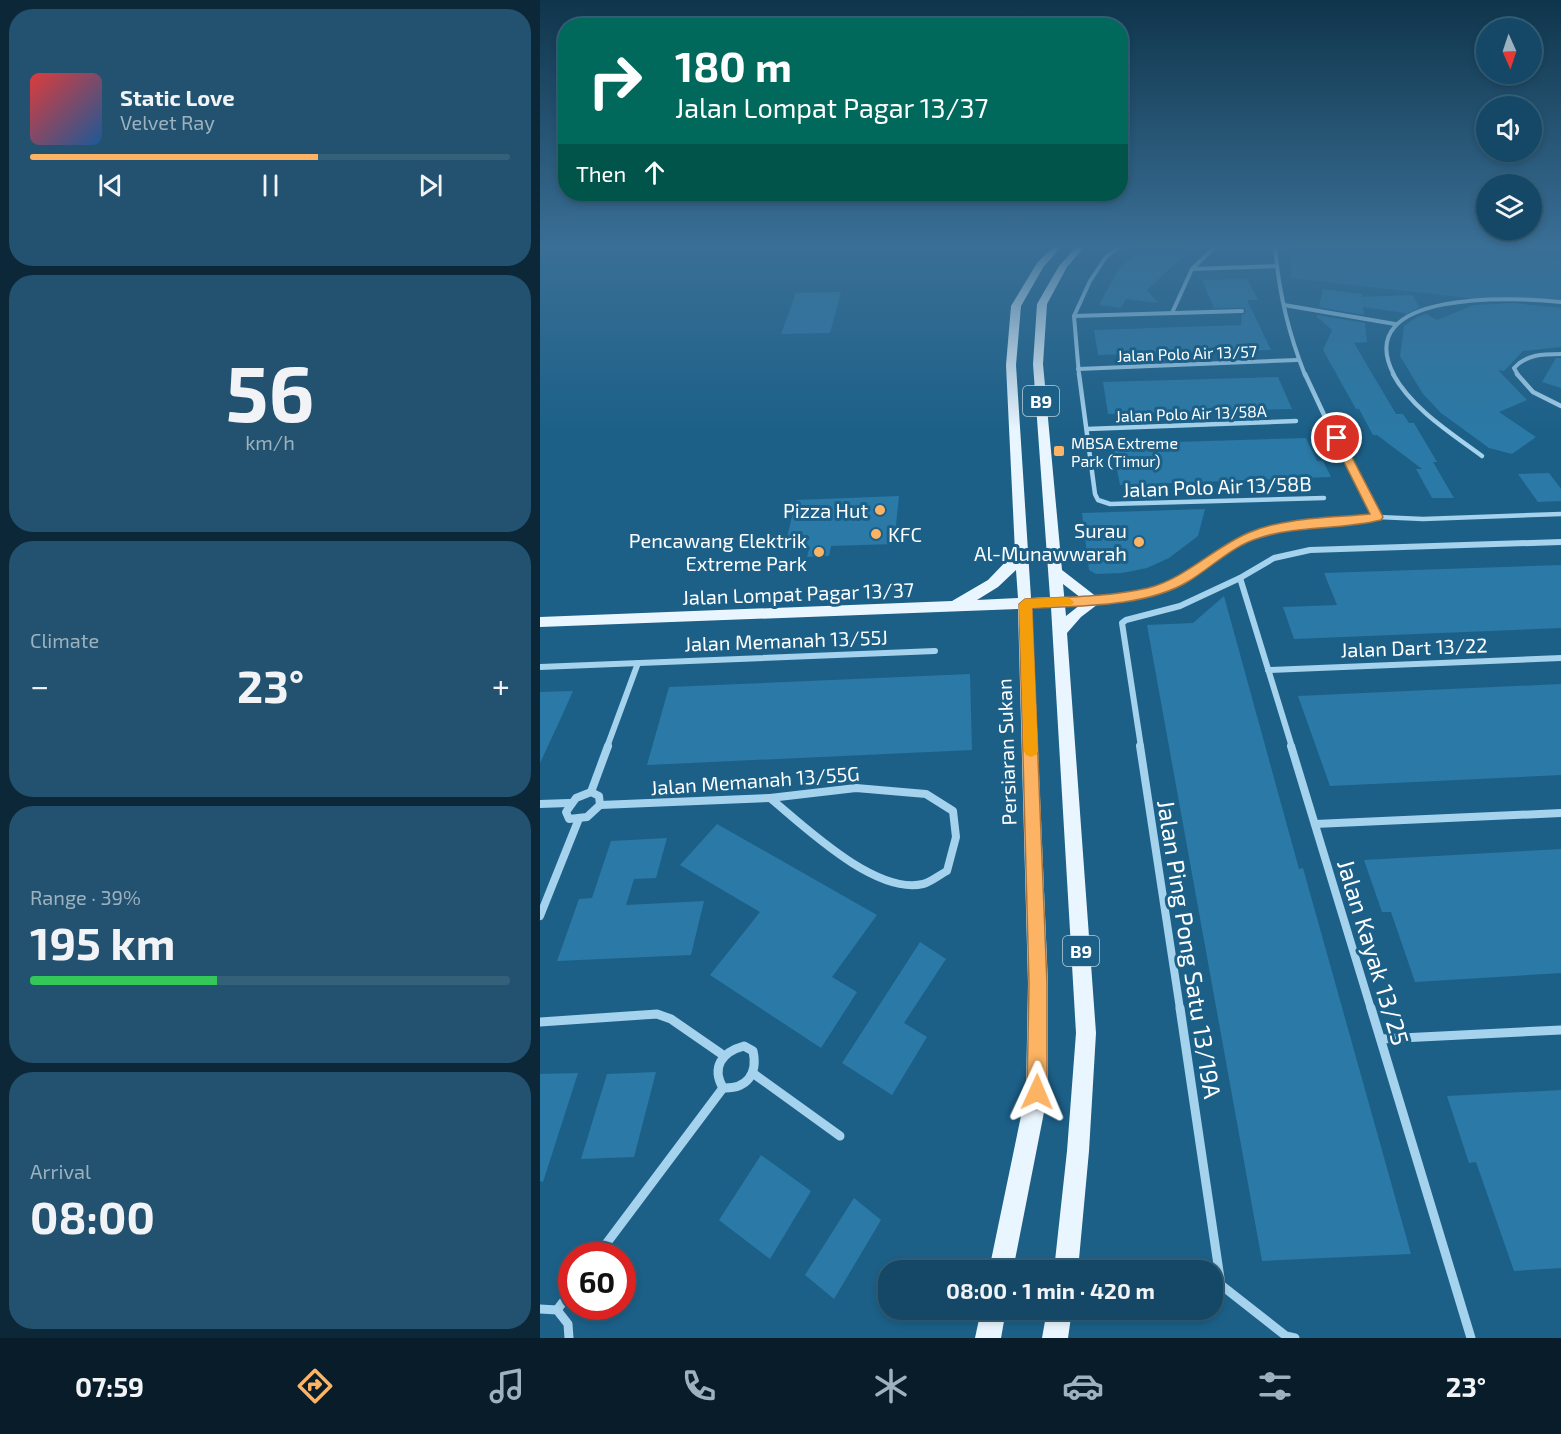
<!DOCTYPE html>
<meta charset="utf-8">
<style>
:root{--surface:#154866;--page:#22526f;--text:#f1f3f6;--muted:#9db2bf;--line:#34607a;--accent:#fcb363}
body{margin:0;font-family:"Exo 2",sans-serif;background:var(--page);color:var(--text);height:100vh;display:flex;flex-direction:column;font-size:22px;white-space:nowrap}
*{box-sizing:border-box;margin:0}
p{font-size:20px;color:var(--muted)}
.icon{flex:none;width:33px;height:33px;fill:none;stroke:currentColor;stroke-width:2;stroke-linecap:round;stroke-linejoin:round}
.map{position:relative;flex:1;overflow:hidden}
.drawer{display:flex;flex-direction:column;gap:9px;padding:9px;background:#0c2838;width:540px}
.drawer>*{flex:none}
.banner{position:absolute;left:18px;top:18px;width:570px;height:183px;border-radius:24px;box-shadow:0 3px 9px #0003,0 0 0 2px var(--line);background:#00695c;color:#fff;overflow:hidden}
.needle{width:39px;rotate:177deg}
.buttons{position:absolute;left:936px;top:18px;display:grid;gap:12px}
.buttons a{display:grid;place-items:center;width:66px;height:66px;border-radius:50%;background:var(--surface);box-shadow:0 3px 9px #0003,0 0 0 2px var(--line);font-size:30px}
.speed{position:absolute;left:18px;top:1242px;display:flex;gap:12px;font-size:30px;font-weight:700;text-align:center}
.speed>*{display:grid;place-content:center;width:78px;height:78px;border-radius:50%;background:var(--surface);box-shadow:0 3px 9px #0003,0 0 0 2px var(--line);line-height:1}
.speed .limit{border:9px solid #d22;background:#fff;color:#111}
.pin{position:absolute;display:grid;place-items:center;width:51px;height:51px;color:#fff;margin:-26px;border:3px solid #fff;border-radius:50%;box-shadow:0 2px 6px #0007}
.me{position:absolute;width:66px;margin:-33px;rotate:1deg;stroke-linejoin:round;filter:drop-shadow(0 0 4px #0008)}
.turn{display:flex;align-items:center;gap:21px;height:126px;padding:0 18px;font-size:27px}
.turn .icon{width:78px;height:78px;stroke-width:2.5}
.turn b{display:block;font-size:42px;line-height:51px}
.then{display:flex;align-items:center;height:57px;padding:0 18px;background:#0003;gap:12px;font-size:22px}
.big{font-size:45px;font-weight:700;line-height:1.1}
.drawer .card{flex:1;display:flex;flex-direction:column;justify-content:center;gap:9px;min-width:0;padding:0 21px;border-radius:24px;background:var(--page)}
.drawer .dial{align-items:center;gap:0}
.dial b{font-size:78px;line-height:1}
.song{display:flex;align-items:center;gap:18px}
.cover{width:72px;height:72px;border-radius:9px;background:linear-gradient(135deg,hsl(0 70% 55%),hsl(210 70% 35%))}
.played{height:6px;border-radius:3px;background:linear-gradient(90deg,var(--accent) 60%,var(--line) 60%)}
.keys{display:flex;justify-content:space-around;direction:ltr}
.heat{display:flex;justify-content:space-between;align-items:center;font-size:33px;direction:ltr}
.charge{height:9px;border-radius:4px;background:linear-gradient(90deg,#34c759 39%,var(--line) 0)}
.trip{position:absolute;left:338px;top:1260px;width:345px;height:60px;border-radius:24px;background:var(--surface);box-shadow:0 3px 9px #0003,0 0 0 2px var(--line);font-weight:700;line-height:60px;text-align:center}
.menu{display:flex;height:96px;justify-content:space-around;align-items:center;background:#081d29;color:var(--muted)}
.menu .icon{width:42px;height:42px}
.menu .current{color:var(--accent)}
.menu b{font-size:27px;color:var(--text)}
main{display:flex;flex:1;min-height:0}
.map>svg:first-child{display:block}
.green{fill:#2574a1}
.building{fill:#2b79a6}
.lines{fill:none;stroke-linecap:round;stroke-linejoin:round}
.minor-far4{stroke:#a5d2ec;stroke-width:4}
.minor-far3{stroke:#a5d2ec;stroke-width:4.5}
.minor-far2{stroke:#a5d2ec;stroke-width:6}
.minor-far1{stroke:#a5d2ec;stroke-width:8}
.minor{stroke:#a5d2ec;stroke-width:9}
.primary{fill:#eaf6ff;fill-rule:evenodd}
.route{fill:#fcb363;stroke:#a47440;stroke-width:1.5}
.slow{fill:#f59e0b}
.poi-dot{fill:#fcb363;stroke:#1c6088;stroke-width:2}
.labels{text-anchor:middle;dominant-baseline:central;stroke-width:6;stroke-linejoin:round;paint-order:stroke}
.far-street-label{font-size:16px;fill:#fff;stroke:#1c6088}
.far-poi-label{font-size:16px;fill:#fff;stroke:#1c6088;text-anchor:start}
.shield{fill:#1c6088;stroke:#bbcfdb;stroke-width:1.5}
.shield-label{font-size:18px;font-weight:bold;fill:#fff}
.street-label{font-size:20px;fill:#fff;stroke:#1c6088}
.poi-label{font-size:20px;fill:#fff;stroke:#1c6088;text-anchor:end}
.near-street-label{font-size:24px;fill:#fff;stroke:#1c6088}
</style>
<main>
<section class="drawer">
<div class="card">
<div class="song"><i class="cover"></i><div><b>Static Love</b><p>Velvet Ray</p></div></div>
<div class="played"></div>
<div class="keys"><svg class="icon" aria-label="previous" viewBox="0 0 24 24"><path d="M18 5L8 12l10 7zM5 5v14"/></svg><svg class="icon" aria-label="pause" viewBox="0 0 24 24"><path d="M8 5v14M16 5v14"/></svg><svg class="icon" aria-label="next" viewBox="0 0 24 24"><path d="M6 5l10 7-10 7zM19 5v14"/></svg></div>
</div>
<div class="card dial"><b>56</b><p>km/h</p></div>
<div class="card"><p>Climate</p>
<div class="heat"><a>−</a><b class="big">23°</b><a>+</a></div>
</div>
<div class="card"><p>Range · 39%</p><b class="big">195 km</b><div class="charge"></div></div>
<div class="card"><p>Arrival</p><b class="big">08:00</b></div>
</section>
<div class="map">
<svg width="1021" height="1338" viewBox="0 0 1021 1338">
<rect width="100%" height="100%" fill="#1c6088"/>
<polygon class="green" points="750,244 908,244 1021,258 1021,299 928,298 751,278"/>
<g class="building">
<polygon points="606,244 656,244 607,290 618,303 586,299 581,308 559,305 579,268"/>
<polygon points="707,279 718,300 707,300 731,350 558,355 554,330 701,325 702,315 706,312 705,308 674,308 662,280"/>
<polygon points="783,289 822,294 822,297 872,295 880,307 865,315 865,313 823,307 824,315 779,307"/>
<polygon points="301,292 290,333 241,334 256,293"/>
<polygon points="973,303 1021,308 1021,347 983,351 964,371 958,370 987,400 959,412 996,437 972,454 949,448 901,413 883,394 860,356 864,326 877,317 886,314 897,320 934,305"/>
<polygon points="777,315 825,323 827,342 814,343 856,414 863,414 869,423 874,423 897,462 893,462 914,498 892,498 876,469 882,469 837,435 833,435 819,409 816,409 783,350 792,330 777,317"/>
<polygon points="1016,358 1021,358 1021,388 1002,382"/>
<polygon points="738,377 752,409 568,414 563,382"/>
<polygon points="766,438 777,461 783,461 791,477 580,485 572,444"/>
<polygon points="1009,473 1021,489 1021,501 998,502 978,474"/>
<polygon points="359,496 354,544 291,546 289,556 267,557 269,549 244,550 256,500"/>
<polygon points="665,509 658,536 629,558 607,568 582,573 556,574 549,570 542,513"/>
<polygon points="1021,565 1021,628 754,639 743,607 797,605 784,573"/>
<polygon points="684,596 759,869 763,868 871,1254 722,1261 607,625 653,623"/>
<polygon points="430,674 432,750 107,765 129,687"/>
<polygon points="1021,684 1021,775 790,786 758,696"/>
<polygon points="33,691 20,720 0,763 0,692"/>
<polygon points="177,824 337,915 292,977 317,992 281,1048 170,975 220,912 140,865"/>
<polygon points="127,838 116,878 94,879 86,905 164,901 151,955 17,961 39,899 52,898 71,841"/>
<polygon points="1021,849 1021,973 875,982 851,912 842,912 824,860"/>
<polygon points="380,942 406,959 364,1023 387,1037 352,1095 302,1063"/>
<polygon points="116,1072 94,1157 41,1159 67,1074"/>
<polygon points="38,1073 3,1182 0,1181 0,1074"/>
<polygon points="1021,1090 1021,1268 974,1271 936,1162 929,1163 907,1096"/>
<polygon points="221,1155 271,1191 230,1259 179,1220"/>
<polygon points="314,1198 341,1220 294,1299 265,1275"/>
</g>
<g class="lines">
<g class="minor-far4">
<path d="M735 244C738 291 748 332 765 375"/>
<polyline points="652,269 737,266"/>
<polyline points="744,305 855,324"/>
<polyline points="632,313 652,269 678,244"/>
<polyline points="534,316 702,311"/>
<polyline points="538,369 757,360"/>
<polyline points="539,375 534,316 550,281 566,257 583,244"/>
<path d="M854 375C809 289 976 297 1021 302"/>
<path d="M978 375 974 368C987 354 1003 354 1021 354"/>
</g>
<g class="minor-far3">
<polyline points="539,374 555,494 558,500 570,504 784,498"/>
<polyline points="765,374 786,419 838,517"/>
<path d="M853 374C872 409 911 433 942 456"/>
<polyline points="977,374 993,392 1021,406"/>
<polyline points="547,429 756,421"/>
<polyline points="704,540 740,527 838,517 883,519 1021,514"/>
</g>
<g class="minor-far2">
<polyline points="700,578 752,747"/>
<path d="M518 602C559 601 608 600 644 578 666 565 685 550 707 538"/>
<polyline points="0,667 395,651"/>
<polyline points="728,670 1021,658"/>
<polyline points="67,747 98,663"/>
<polyline points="601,747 582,623 586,620 640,606 700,578 734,558 770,550 1021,542"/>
</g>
<g class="minor-far1">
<polyline points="600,746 640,1009"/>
<polyline points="751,746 831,1009"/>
<path d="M316 788 386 794 413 811 416 837 407 871C399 875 391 882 383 884 335 895 264 826 230 798Z"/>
<polyline points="51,792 68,746"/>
<polygon points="51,792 59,796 60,805 47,817 29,819 26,812 36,798"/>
<polyline points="0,804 29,803"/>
<polyline points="60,805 230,798"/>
<polyline points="775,824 1021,813"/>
<polyline points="0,916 38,821"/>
</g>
<g class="minor">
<polyline points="640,1008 681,1285 746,1336 755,1338"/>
<polyline points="831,1008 931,1338"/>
<polyline points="0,1022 117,1014 131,1019 183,1055"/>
<polyline points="841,1039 1021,1030"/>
<path d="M204 1046 213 1051C218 1074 207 1089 183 1088 171 1067 182 1052 204 1046Z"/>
<polyline points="214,1074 300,1136"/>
<polyline points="57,1256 183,1088"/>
<polyline points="0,1309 17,1310 28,1324 29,1338"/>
<polyline points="17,1310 32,1290"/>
</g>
<g class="primary">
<path d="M516 244H524L504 266 481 306 476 365 491 598 510 597 493 364 497 304 519 266 539 244H547L527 267 507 304 503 364 522 570 562 601 541 617 527 633 556 1033 549 1151 538 1270H514L527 1151 536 1033 511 607 492 608 508 984V1092L473 1270H449L486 1092 488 984 478 609 0 627V617L412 601 448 580 475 552 466 365 471 306 497 263ZM476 570 478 598 437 600 458 587ZM523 584 545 601 526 616Z"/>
<polygon points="441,1310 466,1310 461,1338 435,1338"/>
<polygon points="507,1310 532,1310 528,1338 502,1338"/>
</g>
</g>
<linearGradient id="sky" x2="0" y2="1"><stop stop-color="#0f354b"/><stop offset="0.57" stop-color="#3a6f96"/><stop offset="1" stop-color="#3a6f96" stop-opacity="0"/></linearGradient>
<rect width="1021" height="431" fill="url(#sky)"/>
<path class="route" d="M797 435 802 438 843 517 841 520C801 530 759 525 719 538 692 546 672 567 649 581 607 607 540 606 492 608L507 984V1092L504 1099 497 1102 490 1099 487 1092 489 984 479 604 485 599C526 597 568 597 608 588 646 578 673 548 708 533 745 517 791 518 830 514L792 438Z"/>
<polygon class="slow" points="528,597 534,602 532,605 492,608 498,751 496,755 491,757 486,755 484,751 479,604 485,599"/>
<g class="poi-dot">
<rect x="513" y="445" width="12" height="12" rx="3"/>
<circle cx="340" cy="510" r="6"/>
<circle cx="336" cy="534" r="6"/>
<circle cx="599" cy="542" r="6"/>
<circle cx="279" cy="552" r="6"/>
</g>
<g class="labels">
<g class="far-street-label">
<text transform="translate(647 353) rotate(-2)">Jalan Polo Air 13/57</text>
<text transform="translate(651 413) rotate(-2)">Jalan Polo Air 13/58A</text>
</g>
<g class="far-poi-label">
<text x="531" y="442">MBSA Extreme<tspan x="531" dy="18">Park (Timur)</tspan></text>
</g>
<g class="shield">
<rect x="483" y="386" width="36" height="30" rx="4.5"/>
<rect x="523" y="936" width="36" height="30" rx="4.5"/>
</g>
<g class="shield-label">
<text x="501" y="401">B9</text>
<text x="541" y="951">B9</text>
</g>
<g class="street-label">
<text transform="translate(677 486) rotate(-2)">Jalan Polo Air 13/58B</text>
<text transform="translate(258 593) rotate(-2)">Jalan Lompat Pagar 13/37</text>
<text transform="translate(246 640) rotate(-2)">Jalan Memanah 13/55J</text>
<text transform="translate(874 647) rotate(-2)">Jalan Dart 13/22</text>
<text transform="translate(466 752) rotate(-92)">Persiaran Sukan</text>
<text transform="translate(215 780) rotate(-4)">Jalan Memanah 13/55G</text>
</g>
<g class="poi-label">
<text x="328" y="510">Pizza Hut</text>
<text x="587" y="530">Surau<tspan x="587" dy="23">Al-Munawwarah</tspan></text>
<text x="348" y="534" text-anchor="start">KFC</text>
<text x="267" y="540">Pencawang Elektrik<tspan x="267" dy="23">Extreme Park</tspan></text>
</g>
<g class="near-street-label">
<text transform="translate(650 949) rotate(81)">Jalan Ping Pong Satu 13/19A</text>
<text transform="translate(834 952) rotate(73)">Jalan Kayak 13/25</text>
</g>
</g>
</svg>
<div class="buttons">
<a><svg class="needle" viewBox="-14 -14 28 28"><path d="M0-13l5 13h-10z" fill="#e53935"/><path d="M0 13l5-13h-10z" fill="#9db2bf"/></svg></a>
<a><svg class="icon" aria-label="sound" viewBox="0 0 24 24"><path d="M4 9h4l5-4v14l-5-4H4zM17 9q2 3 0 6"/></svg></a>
<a><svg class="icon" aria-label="layers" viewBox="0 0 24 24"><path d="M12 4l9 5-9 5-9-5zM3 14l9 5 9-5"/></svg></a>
</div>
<div class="speed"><div class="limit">60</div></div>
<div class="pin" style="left:797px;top:438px;background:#d93025"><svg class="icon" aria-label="arrive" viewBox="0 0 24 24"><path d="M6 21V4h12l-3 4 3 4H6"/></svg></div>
<svg class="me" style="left:497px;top:1092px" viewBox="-20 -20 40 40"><path d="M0-17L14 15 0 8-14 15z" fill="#fcb363" stroke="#fff" stroke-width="4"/></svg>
<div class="trip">08:00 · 1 min · 420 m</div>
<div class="banner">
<div class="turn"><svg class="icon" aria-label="right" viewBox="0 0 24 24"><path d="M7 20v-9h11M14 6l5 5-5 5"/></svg><div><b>180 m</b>Jalan Lompat Pagar 13/37</div></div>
<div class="then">Then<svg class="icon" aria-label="ahead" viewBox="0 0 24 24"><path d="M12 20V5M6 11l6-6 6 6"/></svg></div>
</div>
</div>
</main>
<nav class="menu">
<b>07:59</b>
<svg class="icon current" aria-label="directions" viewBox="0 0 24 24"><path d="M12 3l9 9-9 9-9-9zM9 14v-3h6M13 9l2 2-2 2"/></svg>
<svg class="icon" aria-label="music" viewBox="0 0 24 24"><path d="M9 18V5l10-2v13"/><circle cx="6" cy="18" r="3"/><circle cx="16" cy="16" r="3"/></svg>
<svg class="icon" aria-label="phone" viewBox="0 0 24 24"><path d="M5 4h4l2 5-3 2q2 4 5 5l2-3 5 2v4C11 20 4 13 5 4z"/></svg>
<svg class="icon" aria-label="climate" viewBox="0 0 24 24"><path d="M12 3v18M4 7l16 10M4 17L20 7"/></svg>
<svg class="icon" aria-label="car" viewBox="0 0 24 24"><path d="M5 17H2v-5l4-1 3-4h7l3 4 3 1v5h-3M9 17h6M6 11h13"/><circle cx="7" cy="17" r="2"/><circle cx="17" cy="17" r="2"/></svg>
<svg class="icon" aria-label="filters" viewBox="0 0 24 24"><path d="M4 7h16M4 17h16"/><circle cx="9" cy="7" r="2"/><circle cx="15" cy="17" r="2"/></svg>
<b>23°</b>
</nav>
